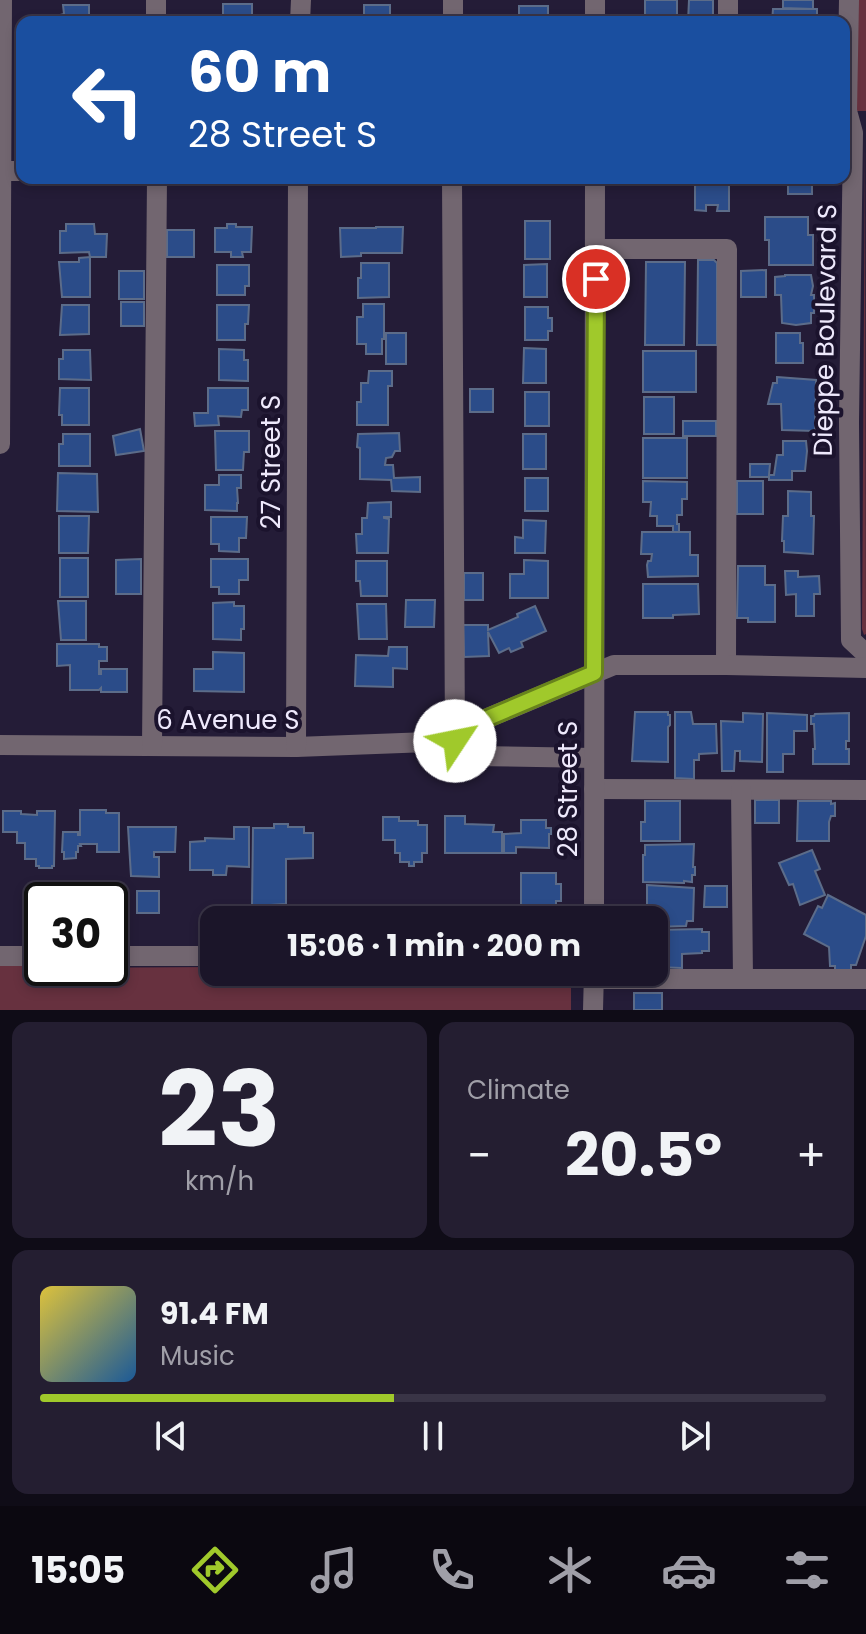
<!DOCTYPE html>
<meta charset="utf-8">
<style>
:root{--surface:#1b1529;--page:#241e31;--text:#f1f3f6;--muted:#a09fa8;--line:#393446;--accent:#a0c92b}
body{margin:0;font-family:Poppins,sans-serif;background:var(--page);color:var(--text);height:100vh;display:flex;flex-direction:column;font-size:30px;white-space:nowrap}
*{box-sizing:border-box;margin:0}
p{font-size:26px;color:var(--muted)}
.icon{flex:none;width:44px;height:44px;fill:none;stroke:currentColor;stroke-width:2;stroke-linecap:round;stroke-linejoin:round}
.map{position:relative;height:1010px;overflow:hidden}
.panel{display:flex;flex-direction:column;gap:12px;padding:12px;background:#0f0c17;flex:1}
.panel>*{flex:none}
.top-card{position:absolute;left:16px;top:16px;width:834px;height:168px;border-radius:16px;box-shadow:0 4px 12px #0003,0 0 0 2px var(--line);background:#1a4fa0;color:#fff;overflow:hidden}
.speed{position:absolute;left:24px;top:882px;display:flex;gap:16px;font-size:40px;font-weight:700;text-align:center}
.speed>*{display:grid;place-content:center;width:104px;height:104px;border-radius:50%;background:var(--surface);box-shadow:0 4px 12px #0003,0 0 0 2px var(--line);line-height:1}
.speed .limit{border:4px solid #111;border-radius:12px;background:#fff;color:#111}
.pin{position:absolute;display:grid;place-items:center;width:68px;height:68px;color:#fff;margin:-34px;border:4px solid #fff;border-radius:50%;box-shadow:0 2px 8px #0007}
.me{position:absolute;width:88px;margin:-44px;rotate:56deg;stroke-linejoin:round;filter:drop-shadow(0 0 6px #0008)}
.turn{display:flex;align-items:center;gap:28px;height:168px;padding:0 40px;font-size:36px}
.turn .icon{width:104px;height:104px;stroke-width:2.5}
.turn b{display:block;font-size:56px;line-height:68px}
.big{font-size:60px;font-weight:700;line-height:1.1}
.panel .tile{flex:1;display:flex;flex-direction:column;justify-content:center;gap:12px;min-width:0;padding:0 28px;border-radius:16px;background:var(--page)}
.panel .dial{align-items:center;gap:0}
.dial b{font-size:104px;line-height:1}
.song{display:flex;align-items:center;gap:24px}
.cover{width:96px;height:96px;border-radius:12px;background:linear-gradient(135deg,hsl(50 70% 55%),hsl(210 70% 35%))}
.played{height:8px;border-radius:4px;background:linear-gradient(90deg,var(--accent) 45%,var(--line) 45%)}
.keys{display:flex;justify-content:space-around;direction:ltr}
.heat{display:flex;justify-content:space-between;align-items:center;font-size:44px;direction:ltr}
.panel .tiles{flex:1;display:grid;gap:12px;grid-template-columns:1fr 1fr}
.tile:last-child{grid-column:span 2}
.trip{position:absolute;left:200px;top:906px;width:468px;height:80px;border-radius:16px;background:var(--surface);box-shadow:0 4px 12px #0003,0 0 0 2px var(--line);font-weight:700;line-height:80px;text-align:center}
.tabs{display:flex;height:128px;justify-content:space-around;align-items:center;background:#0b0810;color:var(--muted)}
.tabs .icon{width:56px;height:56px}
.tabs .current{color:var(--accent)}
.tabs b{font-size:36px;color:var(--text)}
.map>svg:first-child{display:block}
.green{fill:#67313f}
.building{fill:#2b4c89;stroke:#5c6c89;stroke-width:2}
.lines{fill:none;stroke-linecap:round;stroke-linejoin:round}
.minor{stroke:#726670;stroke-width:20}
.route-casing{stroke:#68831c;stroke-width:20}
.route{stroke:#a0c92b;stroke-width:14}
.labels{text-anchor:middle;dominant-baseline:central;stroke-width:8;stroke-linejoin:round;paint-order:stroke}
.street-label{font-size:26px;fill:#eee9fc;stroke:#1b132d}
</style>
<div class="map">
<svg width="866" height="1010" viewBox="0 0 866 1010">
<rect width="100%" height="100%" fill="#241c37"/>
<g class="green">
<polygon points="849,0 866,0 866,111 847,111"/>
<polygon points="865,137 866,634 864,635 862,629"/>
<polygon points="0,965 42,966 42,968 214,967 214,972 571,972 571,1010 0,1010"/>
</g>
<g class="building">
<rect x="645" y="0" width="32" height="22"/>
<polygon points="689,0 713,0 713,22 688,22"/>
<polygon points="783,0 813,0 813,9 783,8"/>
<polygon points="223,4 252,4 252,16 254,16 254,22 223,22"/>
<polygon points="63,5 89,5 89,22 60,22 60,15 64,14"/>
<polygon points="364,5 390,5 390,22 360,22 360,15 364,15"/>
<rect x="519" y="6" width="29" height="16"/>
<polygon points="773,9 817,9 817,22 772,22"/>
<polygon points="695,178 729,178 729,211 717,211 718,205 706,205 706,211 695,210"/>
<rect x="788" y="178" width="24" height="16"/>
<polygon points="765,217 808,217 808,235 813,235 813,265 769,265 769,240 765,240"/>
<rect x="525" y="221" width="25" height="38"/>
<polygon points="66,224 94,224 95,234 107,234 106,257 90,257 89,252 60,253 60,231 66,231"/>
<polygon points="227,224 236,224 236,227 252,227 251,252 242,252 243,257 231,257 231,252 215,252 215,228 227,228"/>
<polygon points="376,227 403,227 402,253 361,253 361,256 341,257 340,228 376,228"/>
<rect x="167" y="230" width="27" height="27"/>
<polygon points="90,257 90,297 62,297 59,262 79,262 79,258"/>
<polygon points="698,260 714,260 717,263 717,345 697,345"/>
<polygon points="646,262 685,262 684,345 645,345"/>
<polygon points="361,263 389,263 389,297 358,298 358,278 361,278"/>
<polygon points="547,264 547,297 524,297 524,265"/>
<polygon points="217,265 249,265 249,286 245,286 245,295 217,295"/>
<polygon points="766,270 766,297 741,297 741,271"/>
<rect x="119" y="271" width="25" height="28"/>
<polygon points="785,275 811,275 813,286 811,295 814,295 814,313 811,313 811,323 796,325 782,323 781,295 775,295 775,277 785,276"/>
<rect x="121" y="302" width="23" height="24"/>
<polygon points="363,304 384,304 384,339 382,339 382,354 366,354 366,344 357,344 357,317 363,317"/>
<polygon points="62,305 89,305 89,334 60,335"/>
<polygon points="217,305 249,305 248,324 245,324 245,340 217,340"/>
<polygon points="525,307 548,307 548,318 552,318 552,331 548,331 548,340 525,340"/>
<rect x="386" y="333" width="20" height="31"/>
<polygon points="776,333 800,333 800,343 803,343 803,363 776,363"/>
<polygon points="524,348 546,349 546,383 523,383"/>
<polygon points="219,349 244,350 244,360 248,360 248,381 219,380"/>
<polygon points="63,350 90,350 91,380 59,379 59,359 63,359"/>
<rect x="643" y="351" width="53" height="41"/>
<polygon points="369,371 392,371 392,386 388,386 388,425 357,425 357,402 361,402 361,383 368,383"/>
<polygon points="777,377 816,380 815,431 782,430 781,404 768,404 773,383 777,383"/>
<polygon points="60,388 89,388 89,425 62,425 62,415 59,415"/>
<polygon points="208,388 248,388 248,410 242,410 241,417 218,416 219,425 195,426 194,413 208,413"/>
<rect x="470" y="389" width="23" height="23"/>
<rect x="525" y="392" width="24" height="34"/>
<rect x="644" y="397" width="30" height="37"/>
<rect x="683" y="421" width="33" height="15"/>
<polygon points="140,429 144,451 116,455 113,436"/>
<polygon points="215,431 249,431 249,452 244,452 243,470 216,470"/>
<polygon points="399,433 400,451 395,451 392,457 386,458 385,465 393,465 394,478 420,477 420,492 392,491 391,480 360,479 360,448 357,447 358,434"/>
<polygon points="63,434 90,434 90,466 59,466 59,444 63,444"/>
<rect x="523" y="434" width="23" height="35"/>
<rect x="643" y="438" width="44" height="40"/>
<polygon points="783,441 806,441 807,451 805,471 792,471 792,480 769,480 769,477 750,477 750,464 770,464 769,475 774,475 777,455 783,455"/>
<polygon points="58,473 97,474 98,512 57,511"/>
<polygon points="219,475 241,475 241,488 237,488 238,503 237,503 237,511 205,510 205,485 219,485"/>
<rect x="525" y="478" width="23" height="33"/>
<polygon points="643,481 687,482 687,499 682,499 682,515 677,515 677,524 679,524 679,532 673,532 673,526 657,526 657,516 650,516 651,502 643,502"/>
<rect x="737" y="481" width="26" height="33"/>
<polygon points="788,491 811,492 811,516 814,516 813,554 784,552 784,541 782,541 783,516 788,516"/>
<polygon points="391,502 391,517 384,517 384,518 389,519 388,553 357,553 356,534 362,534 362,518 367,518 368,503"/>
<polygon points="59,516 89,516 88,553 59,553"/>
<polygon points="211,517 247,517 246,538 239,538 239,552 219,551 219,544 211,544"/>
<polygon points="523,520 546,521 545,553 515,553 515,537 523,538"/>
<polygon points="642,532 690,532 690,555 698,555 698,576 648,577 647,565 648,561 651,561 652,554 641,554"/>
<rect x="60" y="558" width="28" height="39"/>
<polygon points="141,559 141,594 116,594 116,560"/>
<polygon points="211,559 248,559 248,580 239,580 239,594 219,594 219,587 211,587"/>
<polygon points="524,560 548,561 548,598 510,598 510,574 524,574"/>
<polygon points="356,561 387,561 387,596 361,596 360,581 356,581"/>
<polygon points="738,566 765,566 765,585 775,585 775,622 748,622 748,618 737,618"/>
<polygon points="785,571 798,571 798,577 819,576 820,594 814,594 814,616 796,616 796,594 786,595"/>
<rect x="464" y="573" width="19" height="27"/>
<polygon points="643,584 698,584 699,614 673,615 673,618 643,618"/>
<polygon points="406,600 435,600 434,627 405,627"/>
<polygon points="58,601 86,601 86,640 61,640"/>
<polygon points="234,602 234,606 244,606 244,629 241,629 241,640 213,639 213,603"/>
<polygon points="357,604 386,604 387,639 359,639"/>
<polygon points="535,606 546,631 521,642 523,647 511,652 509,648 499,653 488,632 489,656 464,657 463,625 488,625 488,630 518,617 517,614"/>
<polygon points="57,644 99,644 99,647 107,647 107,661 99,661 99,674 101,674 101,669 127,669 127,692 101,692 101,688 99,690 70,690 70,665 57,666"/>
<polygon points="389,647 407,647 407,669 393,668 393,687 355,686 356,655 388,656"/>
<polygon points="213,652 244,653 244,692 194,691 194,669 213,669"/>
<polygon points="635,712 668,712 668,715 670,715 670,725 668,727 668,762 632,761"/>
<polygon points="675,712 691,712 693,724 716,724 717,753 699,754 699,760 694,760 694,779 675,778"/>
<polygon points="743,713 763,714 762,762 740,761 740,751 735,751 734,771 722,771 721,721 743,722"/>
<polygon points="767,713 807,715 807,731 794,731 794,754 783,754 783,772 767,772"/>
<polygon points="849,713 849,741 846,741 846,749 849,749 849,764 813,764 813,749 815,749 814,724 811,724 811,716 814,716 815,714"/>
<rect x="755" y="800" width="24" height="23"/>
<polygon points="645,801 680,801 680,841 641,841 641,822 645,822"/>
<polygon points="798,801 831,801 831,804 835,803 835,816 831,816 829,822 829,841 797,841"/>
<polygon points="80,810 106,810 106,813 119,813 119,852 97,852 97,844 80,844 81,846 78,846 78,852 76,852 76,858 64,859 64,852 62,852 63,832 78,832 78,835 80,835"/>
<polygon points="3,811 21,811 21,814 37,815 37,811 55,811 54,866 52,866 52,868 39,868 39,866 36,866 36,859 25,859 25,843 17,843 17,832 3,832"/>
<polygon points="445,816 465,816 465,824 494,825 493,832 502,832 502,853 445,853"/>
<polygon points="383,817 399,817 399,821 418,821 418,825 427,825 427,853 422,853 422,862 414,862 414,866 409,866 409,862 400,862 400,853 395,853 395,840 383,840"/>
<polygon points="521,820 546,820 546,828 551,828 551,834 549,834 549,848 516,847 516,853 504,853 504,834 521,833"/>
<polygon points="274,824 288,824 288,827 304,827 304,833 313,833 313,858 286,859 286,904 252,906 253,828 274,828"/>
<polygon points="128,827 176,827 175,852 154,852 154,857 159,857 159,877 131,876"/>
<polygon points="234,827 249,827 249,867 227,866 226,875 213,875 213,870 190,870 190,842 205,841 205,838 234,839"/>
<polygon points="694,844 693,867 695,867 695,875 692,875 692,882 684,881 684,883 643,882 643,855 645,855 645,845"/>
<polygon points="812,850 820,869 815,871 825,895 800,905 793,884 789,885 779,863"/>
<polygon points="521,873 556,873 556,884 561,884 561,901 556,901 556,911 552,911 553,920 503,920 503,917 521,917"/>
<polygon points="647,885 694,888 693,921 687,921 686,926 654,927 654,920 647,920"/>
<polygon points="705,886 727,886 727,907 704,907"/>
<rect x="137" y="891" width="22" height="22"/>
<polygon points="828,895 866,915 866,936 856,965 851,965 851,971 835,971 835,966 830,966 829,947 804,934 818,906 822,908"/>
<polygon points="26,915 42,915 42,937 25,937"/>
<polygon points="110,919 122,920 122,942 110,941"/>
<polygon points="702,929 702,932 709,932 709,951 702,951 702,953 682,954 682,968 655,967 654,930"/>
<rect x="634" y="993" width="28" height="17"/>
</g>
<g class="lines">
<g class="minor">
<polyline points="156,0 156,22"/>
<polyline points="595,0 595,22"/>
<polyline points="728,0 728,22"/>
<polyline points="849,0 847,111 853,133 849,422 851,640 866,654"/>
<polyline points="300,22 301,0"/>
<polyline points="453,22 453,0"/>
<polyline points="0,171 22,171"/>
<polyline points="452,178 455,741 473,756 594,758"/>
<polyline points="596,249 727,249 726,665"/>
<polyline points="0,444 2,0"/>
<polyline points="0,745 296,747 455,741 476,723 614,665 726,665 866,668"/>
<polyline points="152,746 157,178"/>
<polyline points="296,747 298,178"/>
<polyline points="594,789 866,790"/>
<polyline points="741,790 743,979"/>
<polyline points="594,920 595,178"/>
<polyline points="0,956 42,956"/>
<polyline points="110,956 214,956"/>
<polyline points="594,979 866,979"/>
<polyline points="593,1010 594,972"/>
</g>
</g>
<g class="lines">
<g class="route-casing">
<polyline id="route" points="455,741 476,723 594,673 596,279"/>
</g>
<use href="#route" class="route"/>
</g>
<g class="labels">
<g class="street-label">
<text transform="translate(825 330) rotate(-89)">Dieppe Boulevard S</text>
<text transform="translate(271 462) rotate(-90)">27 Street S</text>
<text x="228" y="720">6 Avenue S</text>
<text transform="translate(568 789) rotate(-90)">28 Street S</text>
</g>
</g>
</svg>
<div class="speed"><div class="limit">30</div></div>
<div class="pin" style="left:596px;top:279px;background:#d93025"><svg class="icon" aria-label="arrive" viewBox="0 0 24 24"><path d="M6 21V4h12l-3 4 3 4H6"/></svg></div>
<svg class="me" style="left:455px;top:741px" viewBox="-20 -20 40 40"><circle r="19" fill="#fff"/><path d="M0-13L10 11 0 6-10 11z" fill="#a0c92b"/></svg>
<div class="trip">15:06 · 1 min · 200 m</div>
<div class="top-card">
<div class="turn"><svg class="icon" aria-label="left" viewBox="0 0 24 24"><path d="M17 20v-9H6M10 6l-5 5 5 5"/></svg><div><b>60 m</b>28 Street S</div></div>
</div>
</div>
<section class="panel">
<div class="tiles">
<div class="tile dial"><b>23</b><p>km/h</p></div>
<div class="tile"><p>Climate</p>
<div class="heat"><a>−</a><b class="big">20.5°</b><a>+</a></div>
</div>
<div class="tile">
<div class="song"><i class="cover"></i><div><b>91.4 FM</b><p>Music</p></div></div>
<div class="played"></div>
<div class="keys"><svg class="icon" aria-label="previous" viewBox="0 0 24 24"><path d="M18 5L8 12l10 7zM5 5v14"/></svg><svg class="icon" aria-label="pause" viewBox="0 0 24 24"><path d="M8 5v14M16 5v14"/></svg><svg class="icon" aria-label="next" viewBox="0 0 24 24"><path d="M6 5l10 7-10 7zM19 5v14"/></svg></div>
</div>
</div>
</section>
<nav class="tabs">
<b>15:05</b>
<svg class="icon current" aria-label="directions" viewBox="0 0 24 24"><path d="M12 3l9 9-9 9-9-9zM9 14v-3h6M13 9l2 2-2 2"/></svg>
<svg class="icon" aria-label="music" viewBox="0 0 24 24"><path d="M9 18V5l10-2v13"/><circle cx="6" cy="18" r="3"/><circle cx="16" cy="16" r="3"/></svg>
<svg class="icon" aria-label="phone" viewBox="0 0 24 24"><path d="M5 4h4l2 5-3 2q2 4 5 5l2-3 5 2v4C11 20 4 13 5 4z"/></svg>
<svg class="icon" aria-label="climate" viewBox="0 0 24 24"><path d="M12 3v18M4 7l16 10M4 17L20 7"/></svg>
<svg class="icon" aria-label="car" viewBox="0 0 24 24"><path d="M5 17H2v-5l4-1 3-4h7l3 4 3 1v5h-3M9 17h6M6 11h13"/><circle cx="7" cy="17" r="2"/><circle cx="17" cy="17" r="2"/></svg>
<svg class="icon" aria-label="filters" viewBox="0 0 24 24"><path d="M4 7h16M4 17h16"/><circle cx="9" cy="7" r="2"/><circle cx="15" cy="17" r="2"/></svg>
</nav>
